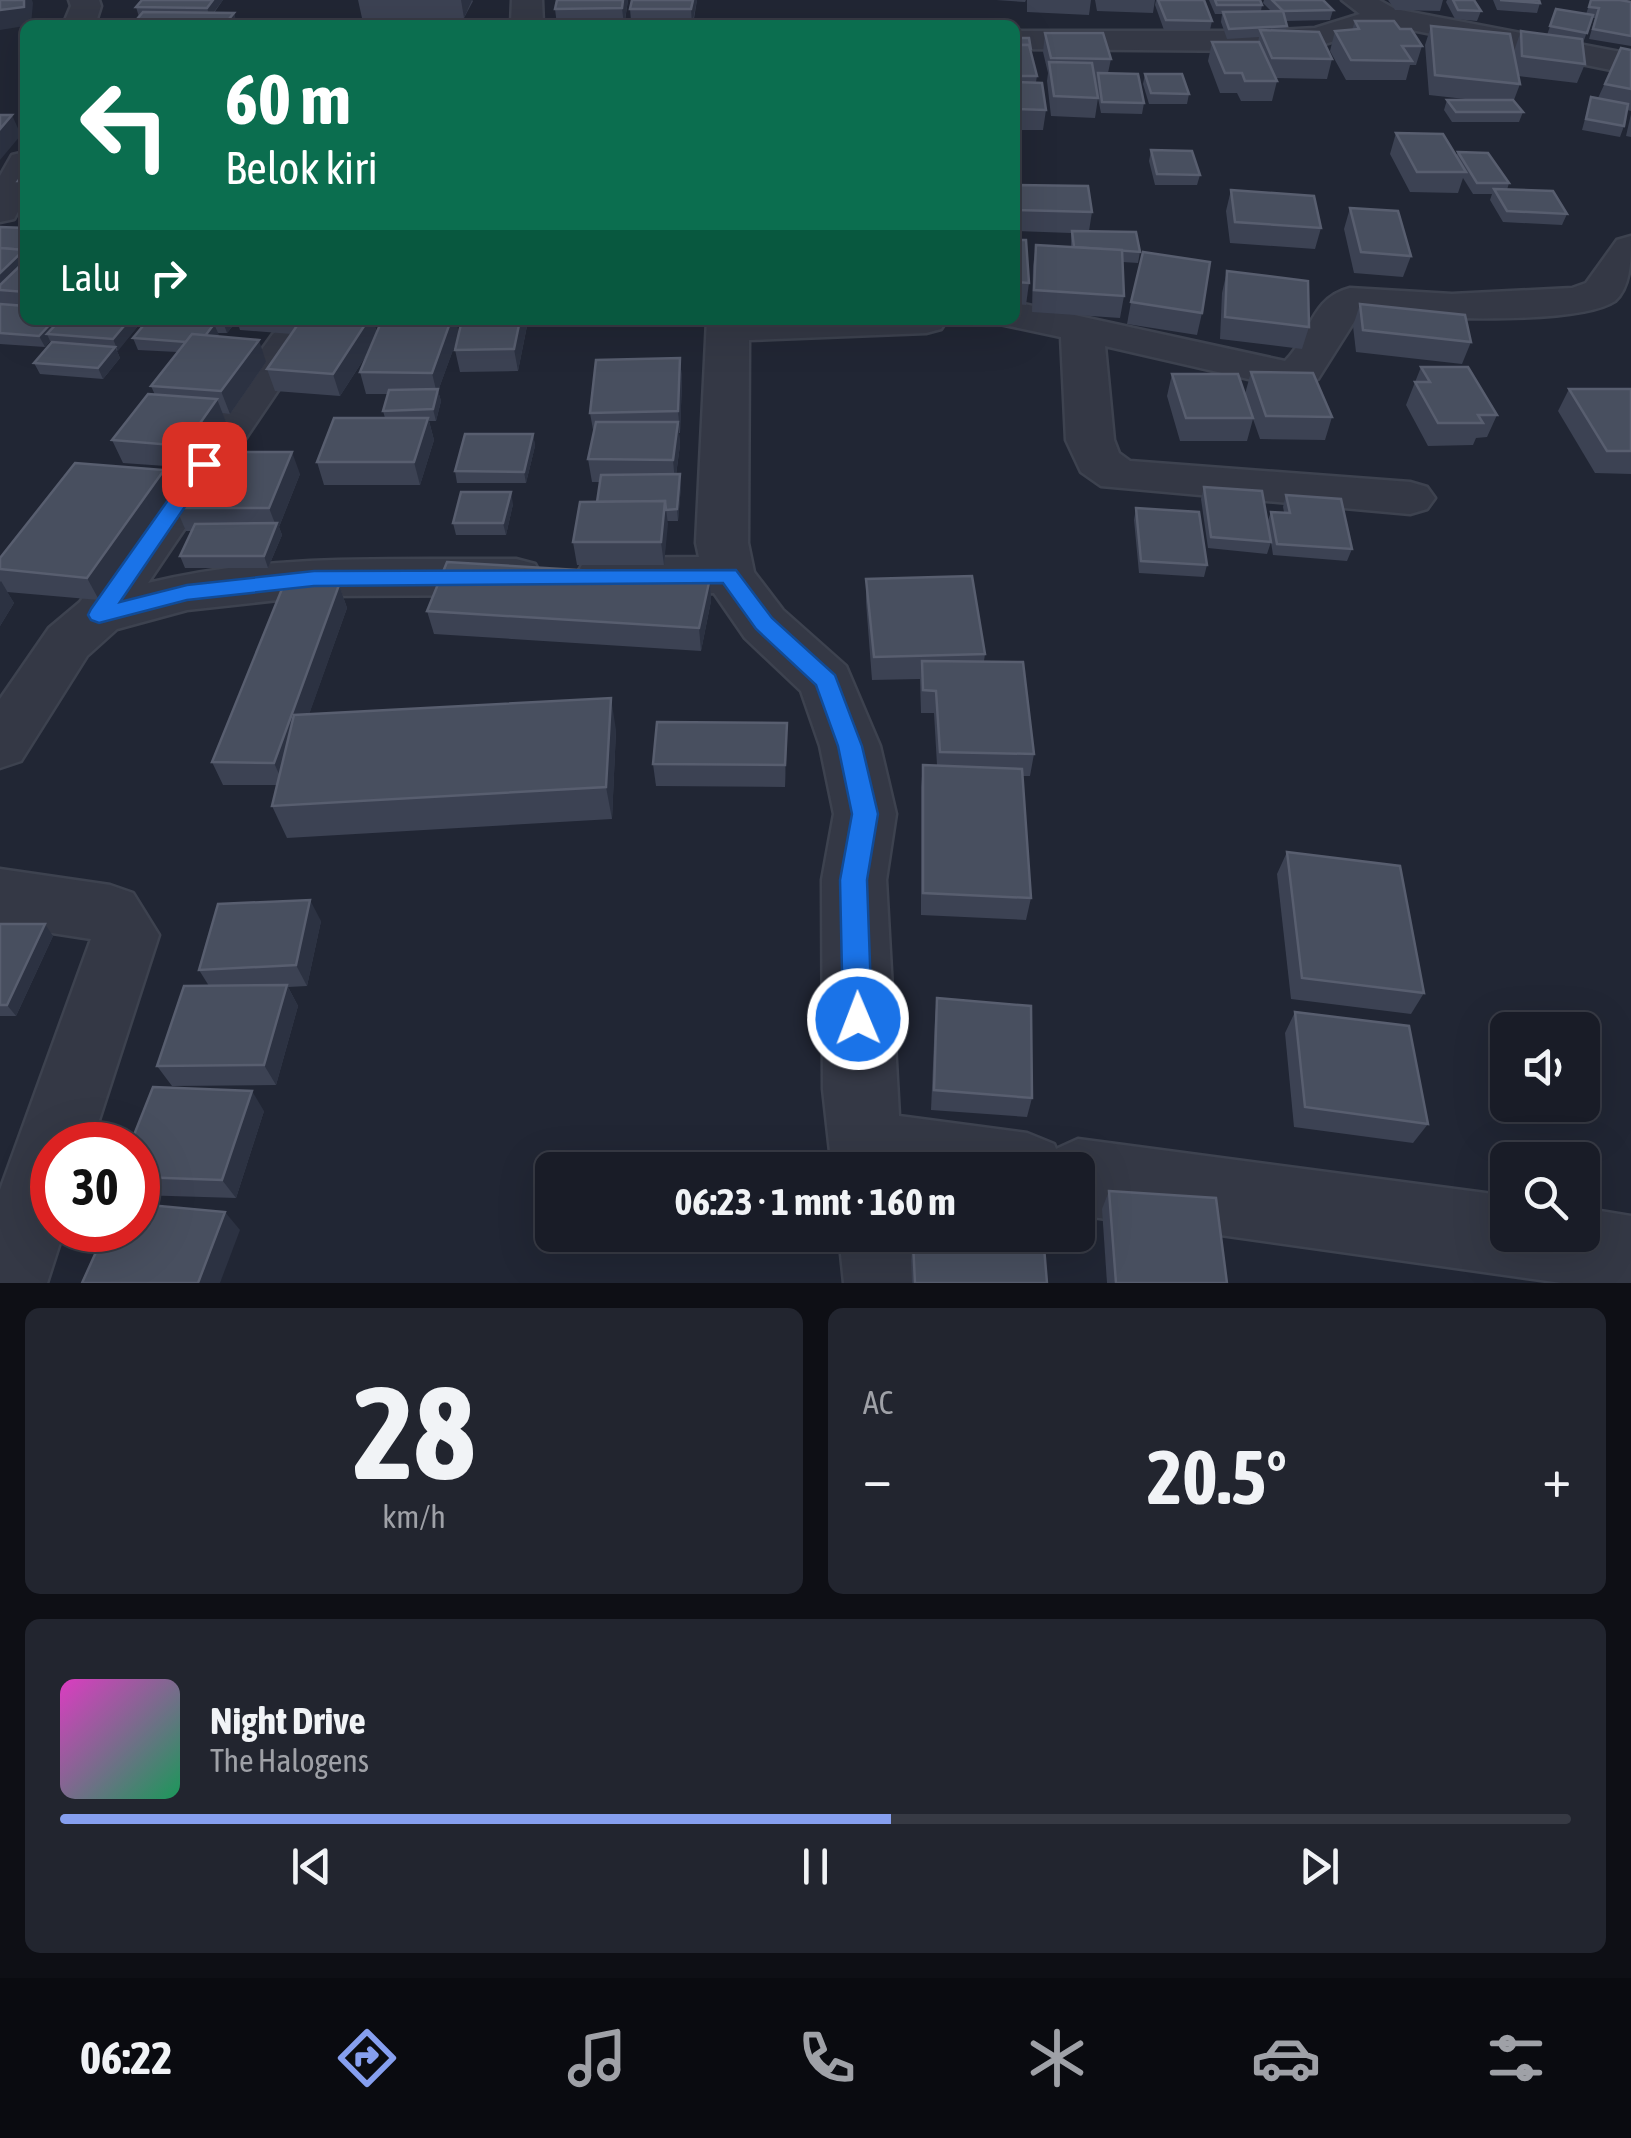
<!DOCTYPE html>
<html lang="id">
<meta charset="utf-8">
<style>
:root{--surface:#191c27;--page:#22252f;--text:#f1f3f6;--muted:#9fa1a7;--line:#373a44;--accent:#869fef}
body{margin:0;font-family:"Asap Condensed",sans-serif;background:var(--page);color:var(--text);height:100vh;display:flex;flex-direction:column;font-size:38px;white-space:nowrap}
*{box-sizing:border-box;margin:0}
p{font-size:32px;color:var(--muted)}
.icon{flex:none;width:55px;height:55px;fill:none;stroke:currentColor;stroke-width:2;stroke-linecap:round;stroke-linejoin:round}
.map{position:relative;height:1283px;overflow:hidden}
.drawer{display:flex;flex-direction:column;gap:25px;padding:25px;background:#0e0f15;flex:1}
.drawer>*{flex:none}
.hud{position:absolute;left:20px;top:20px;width:1000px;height:305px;border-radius:15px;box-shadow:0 10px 40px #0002,0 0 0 2px var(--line);background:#0b6e4f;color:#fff;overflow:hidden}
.tools{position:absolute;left:1490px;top:1012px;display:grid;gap:20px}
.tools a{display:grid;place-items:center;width:110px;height:110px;border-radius:15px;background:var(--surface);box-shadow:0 10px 40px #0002,0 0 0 2px var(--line);font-size:50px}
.speed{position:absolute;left:30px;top:1122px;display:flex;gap:20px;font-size:50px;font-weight:700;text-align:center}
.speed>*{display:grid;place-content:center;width:130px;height:130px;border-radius:50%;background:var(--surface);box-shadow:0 10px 40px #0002,0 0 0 2px var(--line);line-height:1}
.speed .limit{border:15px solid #d22;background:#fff;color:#111}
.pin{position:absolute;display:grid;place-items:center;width:85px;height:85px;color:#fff;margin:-42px;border-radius:20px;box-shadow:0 5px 15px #0006}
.me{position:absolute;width:110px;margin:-55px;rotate:359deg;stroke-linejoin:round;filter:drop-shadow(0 0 8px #0008)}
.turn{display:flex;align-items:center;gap:35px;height:210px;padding:0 40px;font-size:45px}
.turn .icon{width:130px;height:130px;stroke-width:2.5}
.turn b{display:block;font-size:70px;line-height:85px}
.then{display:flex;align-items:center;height:95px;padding:0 40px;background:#0003;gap:20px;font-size:38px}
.big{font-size:75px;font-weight:700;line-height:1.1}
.drawer .widget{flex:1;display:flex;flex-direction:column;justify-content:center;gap:15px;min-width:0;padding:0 35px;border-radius:15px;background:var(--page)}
.drawer .dial{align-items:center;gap:0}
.dial b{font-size:130px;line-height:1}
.song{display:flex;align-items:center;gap:30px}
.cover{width:120px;height:120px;border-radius:15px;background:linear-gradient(135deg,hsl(310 70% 55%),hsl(150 70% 35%))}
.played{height:10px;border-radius:5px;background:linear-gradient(90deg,var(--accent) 55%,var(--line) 55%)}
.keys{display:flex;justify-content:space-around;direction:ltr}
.heat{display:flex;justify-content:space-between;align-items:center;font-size:55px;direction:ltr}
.drawer .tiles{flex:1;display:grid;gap:25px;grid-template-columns:1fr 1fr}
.widget:last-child{grid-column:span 2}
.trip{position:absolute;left:535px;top:1152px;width:560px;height:100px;border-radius:15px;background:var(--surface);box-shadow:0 10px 40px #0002,0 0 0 2px var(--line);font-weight:700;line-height:100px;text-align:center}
.tabs{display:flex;height:160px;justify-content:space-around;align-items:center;background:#0a0b10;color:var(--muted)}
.tabs .icon{width:70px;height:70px}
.tabs .selected{color:var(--accent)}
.tabs b{font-size:45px;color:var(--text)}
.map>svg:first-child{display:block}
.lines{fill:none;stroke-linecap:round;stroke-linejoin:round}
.minor-casing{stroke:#3d424f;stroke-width:5}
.minor{fill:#343845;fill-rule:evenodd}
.wall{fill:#3c4253}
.shaded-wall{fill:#2c3242}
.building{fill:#484f5f;stroke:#585e6f;stroke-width:2.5}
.route{fill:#1a73e8;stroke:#114b97;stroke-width:2.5}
</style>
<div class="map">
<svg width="1631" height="1283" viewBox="0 0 1631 1283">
<rect width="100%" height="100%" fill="#212634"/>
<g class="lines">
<g class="minor-casing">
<g id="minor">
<polygon points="69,0 99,0 101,6 95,25 63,25 71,6"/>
<polygon points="512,0 542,0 543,25 511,25"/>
<polygon points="1342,0 1379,0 1395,9 1631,54 1631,74 1387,25 1318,46 1263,51 1015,49 1015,31 1263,31 1315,28 1360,14"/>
<polygon points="25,152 25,199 14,219 0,222 0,176 12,155"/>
<path d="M1631 236C1631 258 1631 287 1615 301 1577 327 1409 317 1359 314L1318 379 1292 389 1105 346 1114 440 1119 453 1130 461 1410 482 1427 487 1435 498 1427 509 1410 514 1101 486 1081 472 1066 440 1061 337 1000 324 997 320H1015V302L1285 361C1311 336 1310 298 1350 288L1452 294 1572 288 1586 283 1617 240Z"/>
<path d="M291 320H363L357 329 324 336 304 352 148 583C268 553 394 560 516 559L535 564 542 577 535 590 516 595 314 596 187 610 117 629 87 656 21 761 0 768V699L49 628 80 602 273 334Z"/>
<polygon points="707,320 947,320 941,329 926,333 749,340 748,543 754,572 783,610 846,666 880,746 896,814 886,880 899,1116 1027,1133 1054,1144 1056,1149 1078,1139 1508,1196 1508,1235 1582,1235 1582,1208 1631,1216 1631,1283 1562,1283 1078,1215 1078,1170 832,1170 823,1089 822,880 834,814 820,746 801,691 745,638 714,593 602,594 583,589 576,576 583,563 602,558 699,557 696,543"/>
<polygon points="0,869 110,885 133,893 159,935 91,1145 52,1145 52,1230 64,1230 47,1283 0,1283 0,1190 91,939 0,925"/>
<polygon points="839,1235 917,1235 924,1283 844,1283"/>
</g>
</g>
<use href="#minor" class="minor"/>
</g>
<g class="wall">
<polygon points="142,0 223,0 214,13 234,13 237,25 132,25 139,17 136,7"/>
<polygon points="358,0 472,0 473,1 464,18 362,18"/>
<polygon points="628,0 625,21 631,21 630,9 632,0 697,0 693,25 557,25 555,9"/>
<polygon points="996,0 1026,0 1025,2"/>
<polygon points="1027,0 1091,0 1089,15 1027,12"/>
<polygon points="1095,0 1155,0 1153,13 1097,11"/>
<polygon points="1156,0 1204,0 1212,21 1210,30 1164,30 1155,5"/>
<polygon points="1209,0 1260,0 1262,5 1261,11 1271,11 1263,3 1264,0 1323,0 1333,10 1330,20 1285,21 1287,26 1286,31 1332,59 1327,79 1275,78 1277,81 1272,101 1241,101 1237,93 1220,93 1208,61 1212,42 1258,42 1259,37 1227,39 1221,22 1222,14 1215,14"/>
<polygon points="1388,0 1443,0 1440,11 1395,10"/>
<polygon points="1447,0 1474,0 1481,11 1477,21 1455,19 1446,2"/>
<polygon points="1493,0 1539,0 1540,3 1537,13 1497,10"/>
<polygon points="1591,0 1631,2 1631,46 1589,39 1595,18 1592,18 1583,43 1585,64 1577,83 1518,76 1520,84 1514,100 1523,112 1519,122 1452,122 1444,110 1447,100 1474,100 1429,95 1425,45 1431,26 1514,56 1514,51 1521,31 1547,35 1556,9 1586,14"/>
<polygon points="1355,21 1400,29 1422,46 1416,65 1410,65 1406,80 1346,80 1330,51 1335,31 1352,30"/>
<polygon points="1045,33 1111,59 1108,73 1144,103 1142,114 1101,113 1098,98 1095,118 1051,116 1047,81 1048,73 1043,52"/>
<polygon points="1015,38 1031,52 1037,76 1036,82 1046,110 1043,130 1015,130"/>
<polygon points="1621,48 1631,50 1631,111 1627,110 1624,126 1620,137 1582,130 1591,97 1598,98"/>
<polygon points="1145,74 1189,94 1187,104 1149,104 1143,84"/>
<polygon points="1631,114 1631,137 1626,136"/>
<polygon points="1396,133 1456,156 1458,152 1509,183 1507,190 1567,214 1562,225 1503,222 1490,200 1492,194 1473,194 1463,178 1458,193 1410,192 1390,154"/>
<polygon points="1151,150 1200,175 1197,185 1155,185 1149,161"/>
<polygon points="25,172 25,197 18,181"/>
<polygon points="1015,185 1092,212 1089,231 1140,252 1138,263 1123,262 1124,296 1120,318 1032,312 1033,266 1036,245 1071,247 1071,233 1015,231"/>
<polygon points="1231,190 1321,228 1315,249 1230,243 1226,211"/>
<polygon points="1350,208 1411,256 1403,277 1354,273 1344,229"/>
<polygon points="0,227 25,228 25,320 147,320 143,324 137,324 138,326 117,351 120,358 103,379 40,374 34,363 52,343 50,341 45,347 0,344"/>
<polygon points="1015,240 1029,283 1026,305 1015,304"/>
<polygon points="1227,271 1309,327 1302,349 1220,339 1222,293"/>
<polygon points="1131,302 1202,313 1197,335 1127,324"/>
<polygon points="1360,304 1471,342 1462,364 1356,352 1353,326"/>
<polygon points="148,320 373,320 377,333 459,333 528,321 518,371 460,372 455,350 458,336 438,391 441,401 436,421 429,421 434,440 420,485 324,485 317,462 385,418 383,411 388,394 366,394 360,372 369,351 340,396 275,391 267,369 291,334 240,330 237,321 227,333 218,333 217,336 266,362 230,414 222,413 226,422 205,452 300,474 279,527 282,535 268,568 185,568 180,556 192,531 186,531 176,508 200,458 194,468 123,463 112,440 155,395 151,386 177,352 138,350 133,338"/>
<polygon points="680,358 682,380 680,433 679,433 680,445 676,475 681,486 678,521 667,521 664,565 577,565 573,542 597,502 600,482 592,482 588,459 594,435 590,413"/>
<polygon points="1421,367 1497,415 1487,437 1476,438 1473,445 1428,446 1406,405"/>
<polygon points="1251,372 1332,417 1325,440 1260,439 1253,419 1247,441 1180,441 1167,396 1172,374 1245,394"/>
<polygon points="1569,389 1631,389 1631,474 1595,473 1558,411"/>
<polygon points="533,434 535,446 526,483 457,483 455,471"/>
<polygon points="164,470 174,493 99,600 7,592 14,603 0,626 0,558"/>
<polygon points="1204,487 1267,523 1271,512 1284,512 1283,507 1286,495 1352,549 1347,561 1273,555 1271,542 1267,554 1208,548 1201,499"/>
<polygon points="513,504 506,535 456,535 453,523"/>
<polygon points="1136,508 1207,565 1204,577 1139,573 1134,520"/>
<polygon points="710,578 711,601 701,651 434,634 427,611"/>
<polygon points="866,579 985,654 984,661 1034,754 1030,776 1023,776 1031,898 1026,920 921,915 921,787 923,765 937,765 934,713 921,713 920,679 872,680 866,602"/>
<polygon points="339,585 347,608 309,714 616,730 612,819 287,838 272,806 277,785 223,785 212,762"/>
<polygon points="787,723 785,787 656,786 653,764"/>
<polygon points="1287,852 1424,993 1411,1014 1291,999 1277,874"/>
<polygon points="321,921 307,986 288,987 298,1006 276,1085 172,1086 157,1066 209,986 199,970"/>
<polygon points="0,924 53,936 16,1016 0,1016"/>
<polygon points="937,998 1032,1098 1027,1117 931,1110 935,1018"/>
<polygon points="1295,1012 1428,1124 1413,1143 1294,1127 1285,1033"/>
<polygon points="264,1111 236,1198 138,1195 138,1145"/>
<polygon points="1109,1191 1227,1283 1107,1283 1102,1209"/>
<polygon points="913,1242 1047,1283 912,1283 911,1260"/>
</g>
<g class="shaded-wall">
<polygon points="24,0 32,0 33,3 31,25 0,30 0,10"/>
<polygon points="213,0 223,0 210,17 207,8"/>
<polygon points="461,0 472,0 464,18"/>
<polygon points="623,0 628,0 624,25 622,8"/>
<polygon points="693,0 697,0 692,25 691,9"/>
<polygon points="234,13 237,25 224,25"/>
<polygon points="12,115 21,135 0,160 0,129"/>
<polygon points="24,250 25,280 0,290 0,273"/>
<polygon points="54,320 69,320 47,334 50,341 45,347 39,336"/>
<polygon points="129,320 135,320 138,326 118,351 113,339"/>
<polygon points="225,320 236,320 237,321 227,333 223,322"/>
<polygon points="368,320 373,320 378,337 340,396 333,374"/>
<polygon points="451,320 456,320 459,334 438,391 441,401 436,421 433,409 437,394 432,373"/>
<polygon points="520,320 527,320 528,321 518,371 514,349"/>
<polygon points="214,324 219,335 204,354 199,343"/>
<polygon points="259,340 266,362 230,414 221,391"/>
<polygon points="115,347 120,358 103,379 98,368"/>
<polygon points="680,358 682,380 680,433 678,411"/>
<polygon points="217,399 226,422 194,468 184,446"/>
<polygon points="428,418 434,440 420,485 414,462"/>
<polygon points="678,422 680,445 675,482 673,460"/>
<polygon points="533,434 535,446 526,483 524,472"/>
<polygon points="292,452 300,474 279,527 282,535 268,568 264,556 276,526 269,508"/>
<polygon points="164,470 174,493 99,600 87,578"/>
<polygon points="680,474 681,486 678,521 677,509"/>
<polygon points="511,492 513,504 506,535 503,523"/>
<polygon points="665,501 668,524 664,565 661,542"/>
<polygon points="710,578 711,601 701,651 699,628"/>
<polygon points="1,581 14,603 0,626 0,582"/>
<polygon points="339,585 347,608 284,785 274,763"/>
<polygon points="611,698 616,730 612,819 606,787"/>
<polygon points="787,723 787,746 785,787 785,765"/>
<polygon points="310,900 321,921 307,986 296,965"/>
<polygon points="45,924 53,936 16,1016 7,1005"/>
<polygon points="287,985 298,1006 276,1085 264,1065"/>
<polygon points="252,1091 264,1111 236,1198 222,1180"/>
<polygon points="225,1212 240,1230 220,1283 198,1283"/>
</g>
<g class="building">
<polygon points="0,0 24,0 24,7 0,10"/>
<polygon points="142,0 213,0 207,8 136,7"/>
<polygon points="557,0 623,0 622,8 555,9"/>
<polygon points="632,0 693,0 691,9 630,9"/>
<polygon points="1158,0 1204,0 1212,21 1166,20"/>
<polygon points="1215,0 1260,0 1262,5 1217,5"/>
<polygon points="1272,0 1323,0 1333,10 1283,11"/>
<polygon points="1453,0 1474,0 1481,11 1458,10"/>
<polygon points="1500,0 1539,0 1540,3"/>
<polygon points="1591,0 1620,0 1631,2 1631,36 1593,29 1599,8 1589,7"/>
<polygon points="1556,9 1593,15 1587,33 1550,26"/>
<polygon points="1283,11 1287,26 1229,29 1223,12"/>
<polygon points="143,12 234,13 224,25 132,25"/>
<polygon points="577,21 634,21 633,25 576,25"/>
<polygon points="1355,21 1394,21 1400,29 1411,29 1422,46 1402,46 1412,61 1351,60 1335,31 1359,29"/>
<polygon points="1431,26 1510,34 1520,84 1435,75"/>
<polygon points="1260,30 1319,32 1332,59 1272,58"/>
<polygon points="1521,31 1582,39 1585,64 1522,56"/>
<polygon points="1045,33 1103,33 1111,59 1051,58"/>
<polygon points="1015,38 1029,38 1031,50 1029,45 1015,45"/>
<polygon points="1212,42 1259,42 1277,81 1245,81 1242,73 1225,73"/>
<polygon points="1015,45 1029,45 1037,76 1015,76"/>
<polygon points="1621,48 1631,50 1631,89 1605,84"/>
<polygon points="1049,62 1092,63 1098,98 1054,96"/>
<polygon points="1098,73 1138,74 1144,103 1102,102"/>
<polygon points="1145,74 1182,74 1189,94 1151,93"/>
<polygon points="1015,82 1042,83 1046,110 1015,109"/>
<polygon points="1591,97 1628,104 1624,126 1586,119"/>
<polygon points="1447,100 1513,100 1523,112 1456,112"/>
<polygon points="0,115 12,115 0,129"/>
<polygon points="1396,133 1443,134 1466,172 1417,172"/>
<polygon points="1151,150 1192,151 1200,175 1157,174"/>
<polygon points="1458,152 1488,153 1509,183 1477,183"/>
<polygon points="25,172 25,181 18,181"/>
<polygon points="1015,185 1088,186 1092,212 1015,210"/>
<polygon points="1494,189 1553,191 1567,214 1507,211"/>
<polygon points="1231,190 1314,196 1321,228 1235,222"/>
<polygon points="1350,208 1398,211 1411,256 1361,252"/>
<polygon points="0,227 25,228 25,252 24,250 0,248"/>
<polygon points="1072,231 1136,232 1140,252 1074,247"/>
<polygon points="1015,240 1026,240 1029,283 1015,282"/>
<polygon points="1036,245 1122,250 1124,296 1034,290"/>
<polygon points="0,248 24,250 0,273"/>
<polygon points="1143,252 1210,262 1202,313 1131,302"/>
<polygon points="25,261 25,292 0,290 0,285"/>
<polygon points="1227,271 1308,281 1309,327 1225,317"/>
<polygon points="0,304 25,306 25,320 54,320 39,336 0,333"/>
<polygon points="1360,304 1465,315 1471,342 1363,330"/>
<polygon points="60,320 129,320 113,339 47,334"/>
<polygon points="148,320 167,320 214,324 205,336 192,334 186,342 133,338"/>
<polygon points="301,320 368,320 333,374 267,369"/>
<polygon points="382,320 451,320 432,373 360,372"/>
<polygon points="462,320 520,320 514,349 455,350"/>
<polygon points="192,334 259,340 221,391 151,386"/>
<polygon points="52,342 115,347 98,368 34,363"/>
<polygon points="680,358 678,411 590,413 596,360"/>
<polygon points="1421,367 1468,367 1497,415 1478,415 1483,423 1438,423 1415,382 1430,382"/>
<polygon points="1251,372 1313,373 1332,417 1266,416"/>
<polygon points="1172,374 1238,374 1253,418 1186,418"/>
<polygon points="438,389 433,409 383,411 389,390"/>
<polygon points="1569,389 1631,389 1631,451 1607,451"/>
<polygon points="148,394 217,399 184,446 112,440"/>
<polygon points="334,418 428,418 414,462 317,462"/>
<polygon points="596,422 678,422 673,460 588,459"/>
<polygon points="465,434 533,434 524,472 455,471"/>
<polygon points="204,452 292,452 269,508 176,508"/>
<polygon points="75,463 164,470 87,578 0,569 0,558"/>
<polygon points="680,474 677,509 666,510 665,501 597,502 601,475"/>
<polygon points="1204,487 1262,491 1271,542 1211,537"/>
<polygon points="461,492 511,492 503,523 453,523"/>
<polygon points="1286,495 1341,499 1352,549 1277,544 1271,512 1290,513"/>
<polygon points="665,501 661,542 573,542 580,502"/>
<polygon points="1136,508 1199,512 1207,565 1141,561"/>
<polygon points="277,523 264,556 180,556 195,524"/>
<polygon points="447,562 710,578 699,628 427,611"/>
<polygon points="972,576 985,654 874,657 866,579"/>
<polygon points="284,584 339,585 274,763 212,762"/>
<polygon points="922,661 1023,662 1034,754 940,752 936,691 923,690"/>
<polygon points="611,698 606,787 272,806 294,715"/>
<polygon points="657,722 787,723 785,765 653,764"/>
<polygon points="923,765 1022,769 1031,898 923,893"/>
<polygon points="1287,852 1400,866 1424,993 1302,978"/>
<polygon points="310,900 296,965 199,970 218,904"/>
<polygon points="0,924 45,924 7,1005 0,1005"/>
<polygon points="287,985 264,1065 157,1066 184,986"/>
<polygon points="937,998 1031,1006 1032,1098 934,1090"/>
<polygon points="1295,1012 1409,1026 1428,1124 1305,1107"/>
<polygon points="153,1087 252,1091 222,1180 138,1177 138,1145 130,1145"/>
<polygon points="1109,1191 1216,1198 1227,1283 1116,1283"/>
<polygon points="138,1204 225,1212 198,1283 82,1283 106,1230 138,1230"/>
<polygon points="913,1242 1044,1247 1047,1283 915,1283"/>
</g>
<polygon class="route" points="204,457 214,464 120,602 187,585 314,571 736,570 772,618 835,675 862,746 878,814 867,880 872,1019 868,1028 858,1032 847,1028 843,1019 840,880 852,814 838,746 816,685 756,629 723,583 314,586 187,600 99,623 91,620 88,615 91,609 197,459"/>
</svg>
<div class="tools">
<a><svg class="icon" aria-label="sound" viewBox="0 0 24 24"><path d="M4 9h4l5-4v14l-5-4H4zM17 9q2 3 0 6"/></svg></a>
<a><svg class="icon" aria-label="search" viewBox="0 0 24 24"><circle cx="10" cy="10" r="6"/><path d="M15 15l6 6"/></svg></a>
</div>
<div class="speed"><div class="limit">30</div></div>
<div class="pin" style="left:204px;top:464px;background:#d93025"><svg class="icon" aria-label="arrive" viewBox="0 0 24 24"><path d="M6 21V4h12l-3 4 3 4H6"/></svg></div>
<svg class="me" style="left:858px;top:1019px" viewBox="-20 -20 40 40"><circle r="17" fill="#1a73e8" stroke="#fff" stroke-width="3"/><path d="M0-11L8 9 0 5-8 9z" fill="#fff"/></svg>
<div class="trip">06:23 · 1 mnt · 160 m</div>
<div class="hud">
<div class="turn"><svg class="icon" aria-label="left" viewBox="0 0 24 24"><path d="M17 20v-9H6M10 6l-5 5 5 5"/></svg><div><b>60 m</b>Belok kiri</div></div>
<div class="then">Lalu<svg class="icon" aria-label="right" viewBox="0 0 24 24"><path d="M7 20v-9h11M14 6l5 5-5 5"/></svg></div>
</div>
</div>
<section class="drawer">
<div class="tiles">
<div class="widget dial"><b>28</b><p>km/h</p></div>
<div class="widget"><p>AC</p>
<div class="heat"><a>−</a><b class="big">20.5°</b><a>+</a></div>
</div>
<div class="widget">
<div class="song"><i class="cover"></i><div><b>Night Drive</b><p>The Halogens</p></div></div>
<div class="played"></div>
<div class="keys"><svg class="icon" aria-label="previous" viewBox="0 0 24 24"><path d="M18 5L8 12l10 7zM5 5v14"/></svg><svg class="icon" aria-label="pause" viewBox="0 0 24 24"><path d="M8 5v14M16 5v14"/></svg><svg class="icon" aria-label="next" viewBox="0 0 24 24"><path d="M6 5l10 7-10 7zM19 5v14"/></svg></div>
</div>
</div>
</section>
<nav class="tabs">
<b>06:22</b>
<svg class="icon selected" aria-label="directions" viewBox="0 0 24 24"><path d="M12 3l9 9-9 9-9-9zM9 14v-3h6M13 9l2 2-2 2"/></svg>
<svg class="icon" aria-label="music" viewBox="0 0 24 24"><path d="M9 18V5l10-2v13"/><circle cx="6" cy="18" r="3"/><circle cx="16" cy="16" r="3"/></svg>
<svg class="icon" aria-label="phone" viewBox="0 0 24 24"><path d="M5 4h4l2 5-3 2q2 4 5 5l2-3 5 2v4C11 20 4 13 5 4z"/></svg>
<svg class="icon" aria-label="climate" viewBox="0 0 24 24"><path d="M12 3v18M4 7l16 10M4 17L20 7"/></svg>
<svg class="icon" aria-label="car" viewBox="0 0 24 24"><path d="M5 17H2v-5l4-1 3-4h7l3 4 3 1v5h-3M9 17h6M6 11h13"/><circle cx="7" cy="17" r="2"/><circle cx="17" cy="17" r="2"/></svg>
<svg class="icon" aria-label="filters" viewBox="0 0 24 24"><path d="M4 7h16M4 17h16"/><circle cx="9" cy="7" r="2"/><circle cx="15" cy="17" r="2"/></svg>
</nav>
